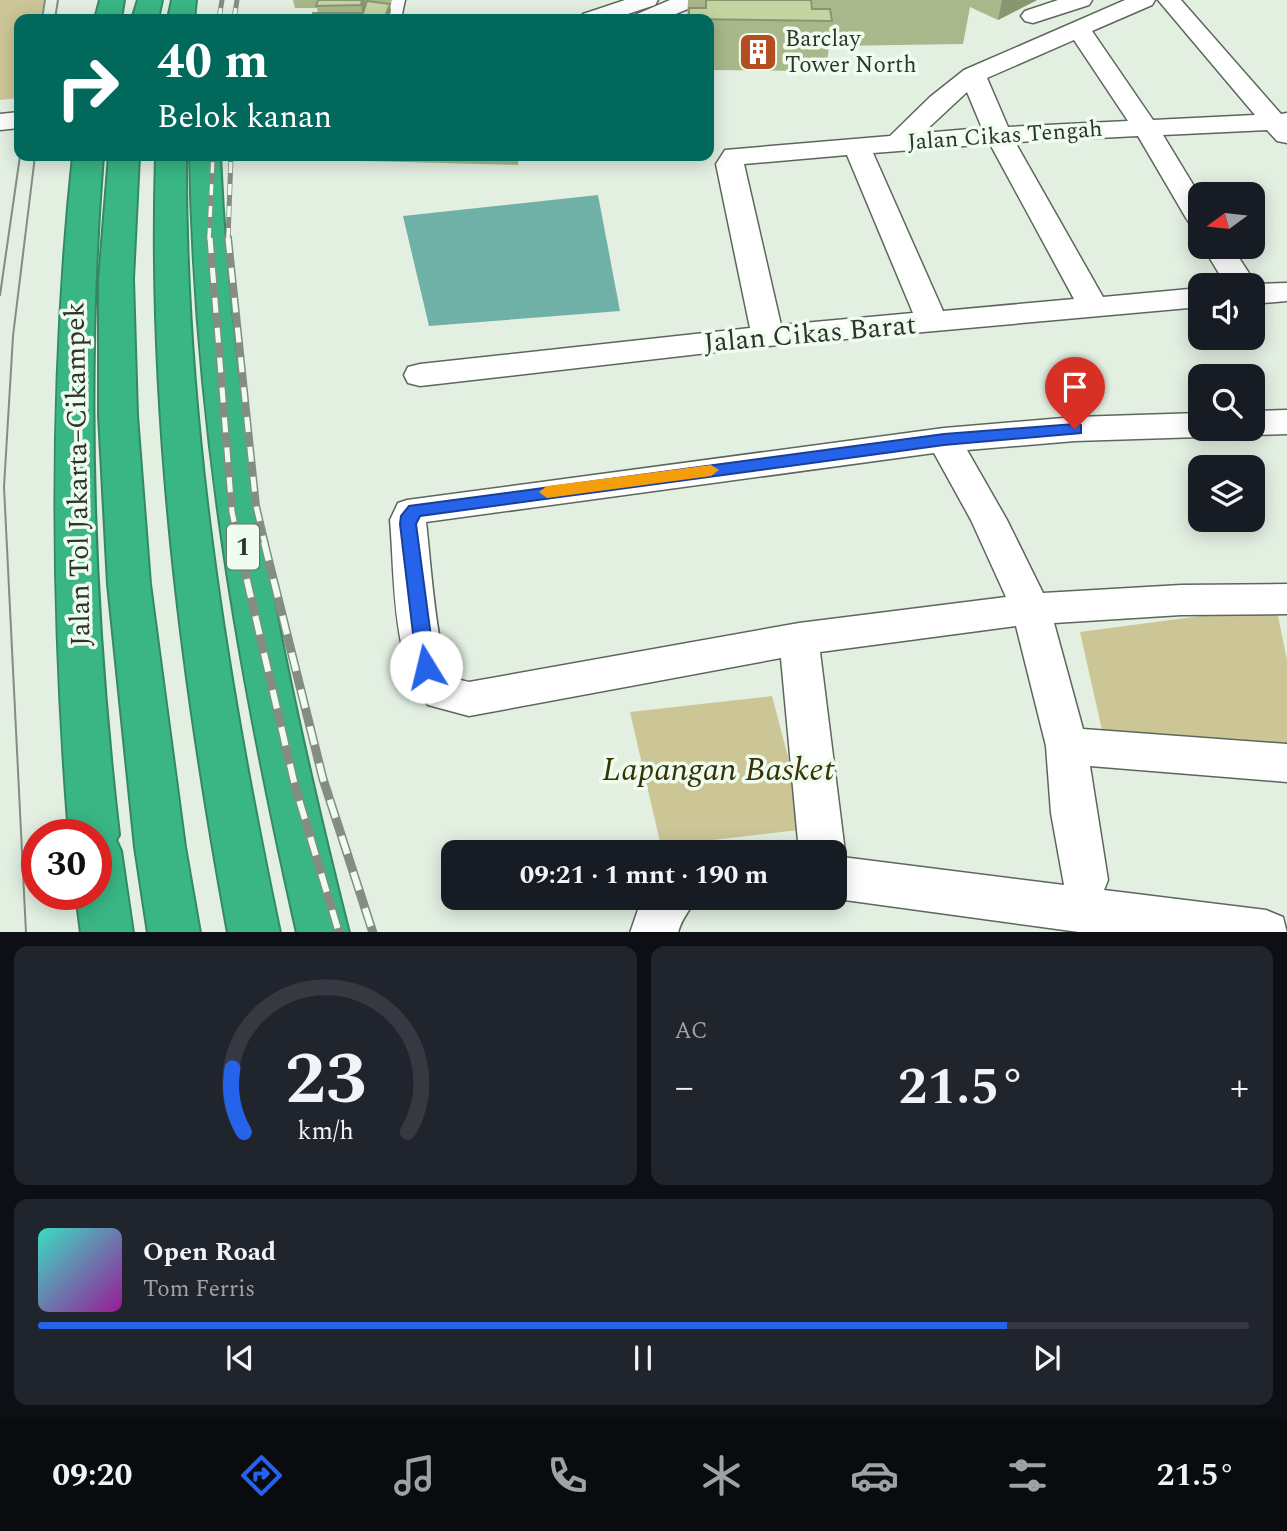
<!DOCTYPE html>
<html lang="id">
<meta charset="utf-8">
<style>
:root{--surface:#171b24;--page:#20242c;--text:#f1f3f6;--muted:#9ea1a6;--line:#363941;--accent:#2563eb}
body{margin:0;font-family:Spectral,serif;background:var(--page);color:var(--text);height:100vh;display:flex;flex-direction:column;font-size:26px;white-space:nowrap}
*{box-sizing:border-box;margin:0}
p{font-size:23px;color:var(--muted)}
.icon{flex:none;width:38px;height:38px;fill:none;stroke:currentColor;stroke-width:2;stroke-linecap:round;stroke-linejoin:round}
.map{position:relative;height:932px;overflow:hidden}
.side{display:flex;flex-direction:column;gap:14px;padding:14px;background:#0d0f14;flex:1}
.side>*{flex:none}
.top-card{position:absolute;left:14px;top:14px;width:700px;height:147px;border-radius:14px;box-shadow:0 4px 18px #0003;background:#00695c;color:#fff;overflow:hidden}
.needle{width:46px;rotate:255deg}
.controls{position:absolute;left:1188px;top:182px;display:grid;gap:14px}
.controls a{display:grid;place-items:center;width:77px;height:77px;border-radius:14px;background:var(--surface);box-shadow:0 4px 18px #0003;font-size:35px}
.speed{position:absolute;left:21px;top:819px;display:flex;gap:14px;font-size:35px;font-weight:700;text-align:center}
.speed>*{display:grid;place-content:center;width:91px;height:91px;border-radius:50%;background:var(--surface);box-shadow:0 4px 18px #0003;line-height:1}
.speed .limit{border:10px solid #d22;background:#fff;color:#111}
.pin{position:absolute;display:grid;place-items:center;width:60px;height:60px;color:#fff;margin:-72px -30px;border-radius:50% 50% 50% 0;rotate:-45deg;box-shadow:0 0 7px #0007}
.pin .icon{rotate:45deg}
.me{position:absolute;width:77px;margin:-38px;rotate:351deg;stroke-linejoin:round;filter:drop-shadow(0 0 5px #0008)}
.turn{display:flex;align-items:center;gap:24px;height:147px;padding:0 28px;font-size:32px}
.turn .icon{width:91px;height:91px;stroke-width:2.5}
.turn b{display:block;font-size:49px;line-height:60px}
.big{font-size:52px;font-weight:700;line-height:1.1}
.side .widget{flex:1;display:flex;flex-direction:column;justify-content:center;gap:10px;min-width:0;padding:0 24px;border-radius:14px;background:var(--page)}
.side .dial{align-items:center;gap:0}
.dial svg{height:182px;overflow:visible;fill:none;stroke:var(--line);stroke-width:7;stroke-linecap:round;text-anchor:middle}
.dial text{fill:var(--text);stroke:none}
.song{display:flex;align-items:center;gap:21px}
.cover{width:84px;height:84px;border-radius:10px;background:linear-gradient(135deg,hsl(170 70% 55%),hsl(300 70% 35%))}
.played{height:7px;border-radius:4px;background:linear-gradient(90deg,var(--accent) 80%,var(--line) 80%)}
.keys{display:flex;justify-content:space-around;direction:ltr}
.heat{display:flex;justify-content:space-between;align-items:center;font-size:38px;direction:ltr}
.side .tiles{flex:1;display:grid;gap:14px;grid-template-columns:1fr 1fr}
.widget:last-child{grid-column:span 2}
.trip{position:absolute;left:441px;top:840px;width:406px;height:70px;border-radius:14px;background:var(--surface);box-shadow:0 4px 18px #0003;font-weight:700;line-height:70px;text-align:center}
.menu{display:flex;height:112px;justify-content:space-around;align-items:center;background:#090b0e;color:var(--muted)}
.menu .icon{width:49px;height:49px}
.menu .current{color:var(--accent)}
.menu b{font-size:32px;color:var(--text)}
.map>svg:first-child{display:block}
.green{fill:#ccc697}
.water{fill:#6fb1a6}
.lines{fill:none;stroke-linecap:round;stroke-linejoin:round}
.minor-casing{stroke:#5c675b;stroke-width:3}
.highway-casing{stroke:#358866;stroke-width:4}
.minor{fill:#fff;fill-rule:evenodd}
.highway{fill:#39b684;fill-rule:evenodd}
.tram{stroke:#848d83;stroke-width:2}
.rail-far2-casing{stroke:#848d83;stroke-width:5}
.rail-far1-casing{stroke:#848d83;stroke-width:8}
.rail-casing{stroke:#848d83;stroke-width:9}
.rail-far2{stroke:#effdee;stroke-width:3.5;stroke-dasharray:11;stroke-linecap:butt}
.rail-far1{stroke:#effdee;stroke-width:5;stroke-dasharray:15;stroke-linecap:butt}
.rail{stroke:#effdee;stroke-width:6;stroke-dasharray:19;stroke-linecap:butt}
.wall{fill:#a9b78b}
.shaded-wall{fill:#8a9571}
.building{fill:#c5d5a2;stroke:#8a9571;stroke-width:2}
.route{fill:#2563eb;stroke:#184099;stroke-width:2}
.slow{fill:#f59e0b}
.labels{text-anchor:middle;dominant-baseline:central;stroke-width:7;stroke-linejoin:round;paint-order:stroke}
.far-poi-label{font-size:23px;fill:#2e332d;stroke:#effdee;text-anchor:start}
.far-street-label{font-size:23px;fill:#2e332d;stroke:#effdee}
.shield{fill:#effdee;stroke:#687067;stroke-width:2}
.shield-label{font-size:26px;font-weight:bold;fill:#2e332d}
.street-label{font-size:28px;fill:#2e332d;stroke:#effdee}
.near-park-label{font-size:33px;font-style:italic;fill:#383307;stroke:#effdee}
</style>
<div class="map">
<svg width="1287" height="933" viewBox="0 0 1287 933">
<rect width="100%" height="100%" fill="#e2efe1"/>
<g class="green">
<polygon points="0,0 45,0 41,19 19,19 19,98 0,100"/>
<polygon points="1276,606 1287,660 1287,755 1102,730 1080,632"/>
<polygon points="772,696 807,829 661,846 630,712"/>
</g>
<polygon class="water" points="598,195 620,311 429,326 403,216"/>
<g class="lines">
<g class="minor-casing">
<g id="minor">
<polygon points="383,0 405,0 401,19 379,19"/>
<polygon points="625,0 658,0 655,5 613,19 579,19 583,14"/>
<polygon points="670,0 700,0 697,5 664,19 633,19 637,14"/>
<polygon points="1058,0 1092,0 1089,5 1033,23 1025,21 1021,16 1025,11"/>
<path d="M1125 0H1155L1152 5 1092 31 1153 120 1255 115 1158 0H1181L1281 114 1287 113V143L1277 141 1267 130 1163 135 1200 196V227L1190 224 1186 218 1138 136 1015 142 1103 297 1200 288V307L768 346 420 386 408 383 404 375 408 367 420 364 750 328 716 164 725 150 890 136 930 97 964 70ZM1074 40 1128 121 1008 127 987 78ZM967 92 982 128 923 133ZM990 144 1074 299 943 311 873 153ZM847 155 913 313 781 325 744 164Z"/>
<polygon points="19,112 19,128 0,130 0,114"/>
<polygon points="1203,247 1232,247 1256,284 1287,283 1287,301 1253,304 1253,285 1226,285"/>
<polygon points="1287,410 1287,434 1253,435 1239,429 1253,429 1253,411"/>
<path d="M1200 413V429H1215L1212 433 1200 437 1075 441 967 450 1007 520 1043 593 1181 585 1287 584V614L1181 615 1054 623 1083 729 1287 744V782L1090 766 1108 880 1104 890 1266 910 1283 917 1287 933H1086L830 898H835V852H799L781 658 469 716 428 705C391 661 395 576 390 520L398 503 407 500 944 428 1075 417ZM934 453 971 520 1006 597 799 623 469 682C462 680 454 680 450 673 436 650 430 554 426 522ZM1016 626 1046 746 1051 813 1064 885 842 857 845 852 820 652Z"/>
<path d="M642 898H696C690 911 681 919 678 933H630Z"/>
</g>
</g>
<g class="highway-casing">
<g id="highway">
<polygon points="100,0 124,0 121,19 95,19"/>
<polygon points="138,0 162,0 158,19 132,19"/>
<polygon points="172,0 196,0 194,19 168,19"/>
<path d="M73 156H103C85 384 93 608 119 835L116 840 121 851 133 933H81L76 894H96V835H69C51 607 49 383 73 156Z"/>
<polygon points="109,156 139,156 133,279 137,416 150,584 185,847 200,933 148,933 135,847 108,584 99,416 99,279"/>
<path d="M156 156H186C185 417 226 677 280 933H228C181 677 148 416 156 156Z"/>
<path d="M190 156H220C232 426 283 671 349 933H297C238 671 195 425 190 156Z"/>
</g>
</g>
<use href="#minor" class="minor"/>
<use href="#highway" class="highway"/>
<g class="tram">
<polyline points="42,19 45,0"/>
<polyline points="55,19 58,0"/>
<polyline points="0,295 20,156"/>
<polyline points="26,933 4,487 13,336 35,156"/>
</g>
<g class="rail-far2-casing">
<g id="rail-far2">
<polyline points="219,19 222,0"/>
<polyline points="234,19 237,0"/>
<polyline points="209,239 213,156"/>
<polyline points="228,239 231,156"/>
</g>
</g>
<g class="rail-far1-casing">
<g id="rail-far1">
<polyline points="210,238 232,512 239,544"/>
<polyline points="228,238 256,506 265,544"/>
</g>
</g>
<g class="rail-casing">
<g id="rail">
<polyline points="238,542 295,786 339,933"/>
<polyline points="264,542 323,779 373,933"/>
</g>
</g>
<use href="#rail-far2" class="rail-far2"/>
<use href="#rail-far1" class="rail-far1"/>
<use href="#rail" class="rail"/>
</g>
<g class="wall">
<polygon points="293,0 392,0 390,7 391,11 388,19 312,19 318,13 317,8 295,8"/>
<polygon points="688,0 1037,0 998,20 970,7 963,44 829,46 826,71 709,70 709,19 687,19"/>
<polygon points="362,156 519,156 518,165 363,161"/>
</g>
<g class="shaded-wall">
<polygon points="362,0 365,0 366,7 363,19 361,5"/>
<polygon points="1002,0 1037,0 998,20"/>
<polygon points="390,4 391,11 388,19 384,19"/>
</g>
<g class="building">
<polygon points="318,0 362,0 361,5 316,6"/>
<polygon points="706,0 811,0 812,9 830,9 832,21 689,19 689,8 706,8"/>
<polygon points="367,1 390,4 384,19 351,19 353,13 363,13"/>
<polygon points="313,13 352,13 350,19 312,19"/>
</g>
<polygon class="route" points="1075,424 1081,425 1081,433 944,445 420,516 416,524 435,667 426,675 417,667 400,524 401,516 409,506 944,434"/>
<polygon class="slow" points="711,465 719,470 711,476 547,498 539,492 547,486"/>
<defs>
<g id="building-square" transform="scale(2.0125)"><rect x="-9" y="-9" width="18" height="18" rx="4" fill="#b34d22" stroke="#effdee"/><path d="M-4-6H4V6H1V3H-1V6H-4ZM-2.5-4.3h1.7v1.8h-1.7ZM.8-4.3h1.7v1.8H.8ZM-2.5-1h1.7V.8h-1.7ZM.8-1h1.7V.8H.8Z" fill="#fff"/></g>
</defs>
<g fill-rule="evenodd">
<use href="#building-square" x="758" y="52"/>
</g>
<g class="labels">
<g class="far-poi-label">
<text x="785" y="39">Barclay<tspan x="785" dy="26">Tower North</tspan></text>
</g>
<g class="far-street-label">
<text transform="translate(1005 136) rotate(-4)">Jalan Cikas Tengah</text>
</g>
<rect class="shield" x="227" y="524.5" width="32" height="45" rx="5"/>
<g class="shield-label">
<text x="243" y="547">1</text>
</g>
<g class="street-label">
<text transform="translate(810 334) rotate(-5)">Jalan Cikas Barat</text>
<text transform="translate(78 474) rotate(-91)">Jalan Tol Jakarta–Cikampek</text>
</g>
<g class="near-park-label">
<text x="718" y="770">Lapangan Basket</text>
</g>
</g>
</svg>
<div class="controls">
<a><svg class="needle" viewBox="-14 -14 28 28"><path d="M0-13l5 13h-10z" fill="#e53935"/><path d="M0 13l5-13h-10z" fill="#9ea1a6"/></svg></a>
<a><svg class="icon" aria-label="sound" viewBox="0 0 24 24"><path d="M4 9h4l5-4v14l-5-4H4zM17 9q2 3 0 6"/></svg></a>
<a><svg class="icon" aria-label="search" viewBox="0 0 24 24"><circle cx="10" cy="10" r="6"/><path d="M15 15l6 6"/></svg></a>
<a><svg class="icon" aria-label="layers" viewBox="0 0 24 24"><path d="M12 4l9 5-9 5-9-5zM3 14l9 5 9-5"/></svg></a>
</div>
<div class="speed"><div class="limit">30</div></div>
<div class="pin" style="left:1075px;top:429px;background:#d93025"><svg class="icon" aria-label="arrive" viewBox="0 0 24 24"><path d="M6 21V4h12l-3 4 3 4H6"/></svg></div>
<svg class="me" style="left:426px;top:667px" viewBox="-20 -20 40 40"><circle r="19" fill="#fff"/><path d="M0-13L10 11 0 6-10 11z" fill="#2563eb"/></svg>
<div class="trip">09:21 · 1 mnt · 190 m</div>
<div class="top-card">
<div class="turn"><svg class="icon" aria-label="right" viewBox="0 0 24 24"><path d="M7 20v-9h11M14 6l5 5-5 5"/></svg><div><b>40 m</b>Belok kanan</div></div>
</div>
</div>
<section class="side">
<div class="tiles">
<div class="widget dial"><svg viewBox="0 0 100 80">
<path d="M14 69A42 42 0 1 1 86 69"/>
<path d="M14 69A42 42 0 0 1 9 41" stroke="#2563eb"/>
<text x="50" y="56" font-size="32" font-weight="700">23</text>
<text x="50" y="72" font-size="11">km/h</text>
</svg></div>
<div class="widget"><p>AC</p>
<div class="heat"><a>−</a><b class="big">21.5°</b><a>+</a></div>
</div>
<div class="widget">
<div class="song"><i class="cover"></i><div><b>Open Road</b><p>Tom Ferris</p></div></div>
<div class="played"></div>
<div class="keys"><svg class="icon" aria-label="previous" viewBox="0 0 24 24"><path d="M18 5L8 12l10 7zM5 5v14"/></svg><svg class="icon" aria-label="pause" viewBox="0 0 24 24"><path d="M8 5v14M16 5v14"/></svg><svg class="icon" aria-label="next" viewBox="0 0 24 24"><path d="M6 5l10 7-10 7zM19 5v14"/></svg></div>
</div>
</div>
</section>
<nav class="menu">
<b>09:20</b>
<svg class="icon current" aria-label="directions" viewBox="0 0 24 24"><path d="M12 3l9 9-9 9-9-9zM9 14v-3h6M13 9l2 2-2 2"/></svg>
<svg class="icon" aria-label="music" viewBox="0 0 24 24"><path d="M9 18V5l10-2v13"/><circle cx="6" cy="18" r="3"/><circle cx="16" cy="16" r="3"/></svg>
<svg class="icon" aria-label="phone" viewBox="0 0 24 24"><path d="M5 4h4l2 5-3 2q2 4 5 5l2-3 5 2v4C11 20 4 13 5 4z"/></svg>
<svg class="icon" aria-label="climate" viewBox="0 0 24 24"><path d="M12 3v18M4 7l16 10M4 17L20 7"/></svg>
<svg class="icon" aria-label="car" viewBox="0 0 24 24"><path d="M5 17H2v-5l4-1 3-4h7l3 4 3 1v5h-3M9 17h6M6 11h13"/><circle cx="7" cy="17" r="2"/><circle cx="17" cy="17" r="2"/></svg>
<svg class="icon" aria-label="filters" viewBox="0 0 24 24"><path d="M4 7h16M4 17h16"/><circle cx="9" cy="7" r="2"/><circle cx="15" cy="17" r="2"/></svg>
<b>21.5°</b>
</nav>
